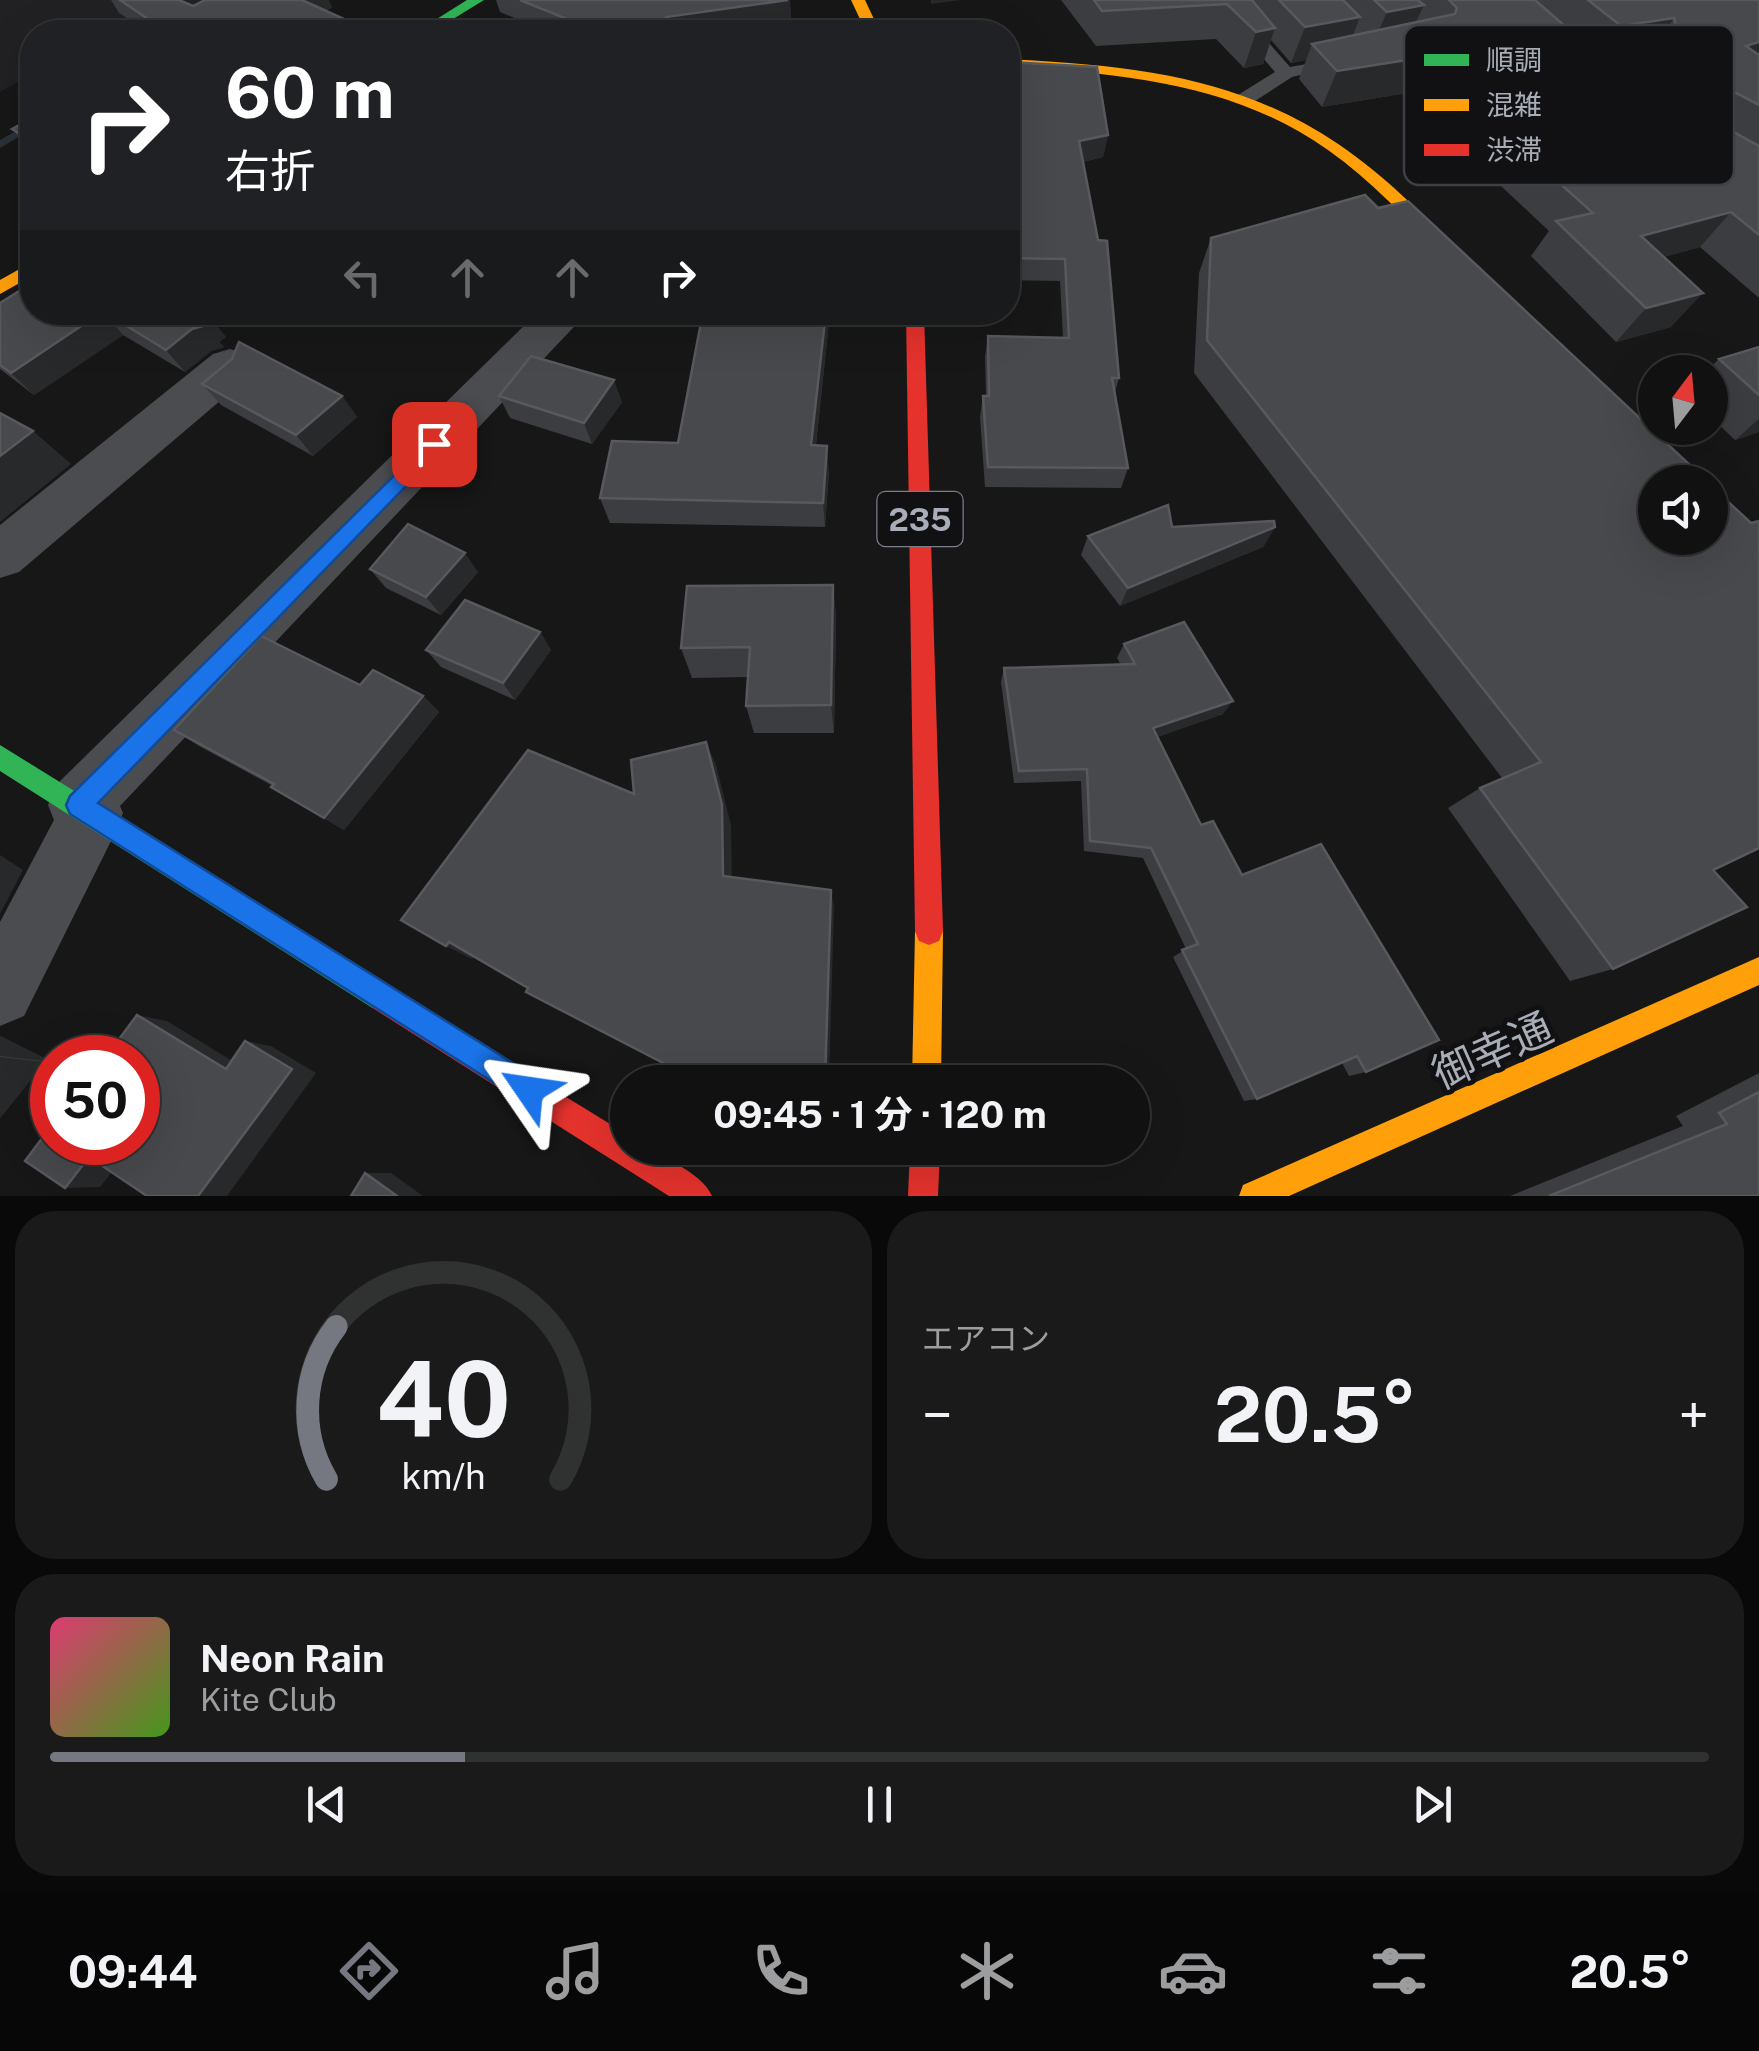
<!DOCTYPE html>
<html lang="ja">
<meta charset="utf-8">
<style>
:root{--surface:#111;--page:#1a1a1a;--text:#f1f3f6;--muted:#9c9d9f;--line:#303131;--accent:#757880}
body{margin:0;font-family:"Public Sans","Noto Sans JP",sans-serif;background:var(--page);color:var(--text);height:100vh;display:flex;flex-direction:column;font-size:38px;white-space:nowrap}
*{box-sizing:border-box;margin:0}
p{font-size:32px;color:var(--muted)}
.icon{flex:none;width:55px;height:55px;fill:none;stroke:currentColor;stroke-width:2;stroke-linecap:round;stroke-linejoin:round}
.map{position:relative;height:1196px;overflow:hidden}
.panel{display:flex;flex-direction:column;gap:15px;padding:15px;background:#090909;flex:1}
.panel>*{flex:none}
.guide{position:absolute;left:20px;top:20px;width:1000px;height:305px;border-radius:40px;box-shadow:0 10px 40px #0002,0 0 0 2px var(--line);background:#202124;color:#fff;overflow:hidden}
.needle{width:65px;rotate:16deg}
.controls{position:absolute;left:1638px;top:355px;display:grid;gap:20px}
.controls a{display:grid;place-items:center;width:90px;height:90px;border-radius:50%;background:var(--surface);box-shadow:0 10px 40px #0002,0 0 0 2px var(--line);font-size:50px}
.speed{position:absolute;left:30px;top:1035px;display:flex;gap:20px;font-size:50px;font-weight:700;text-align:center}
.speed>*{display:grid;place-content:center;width:130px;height:130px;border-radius:50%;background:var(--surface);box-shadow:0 10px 40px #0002,0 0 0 2px var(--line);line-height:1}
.speed .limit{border:15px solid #d22;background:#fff;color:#111}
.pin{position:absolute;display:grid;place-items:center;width:85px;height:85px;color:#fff;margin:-42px;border-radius:20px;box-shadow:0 5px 15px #0006}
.me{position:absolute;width:110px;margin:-55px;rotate:302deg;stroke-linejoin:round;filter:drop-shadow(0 0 8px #0008)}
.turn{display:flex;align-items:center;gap:35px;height:210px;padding:0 40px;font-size:45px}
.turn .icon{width:130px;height:130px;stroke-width:2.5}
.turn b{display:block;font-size:70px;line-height:85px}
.lanes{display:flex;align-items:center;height:95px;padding:0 40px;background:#0003;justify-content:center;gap:50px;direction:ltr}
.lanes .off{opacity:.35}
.big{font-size:75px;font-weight:700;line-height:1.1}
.panel .tile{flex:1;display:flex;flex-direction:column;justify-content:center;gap:15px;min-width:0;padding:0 35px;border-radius:40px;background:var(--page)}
.panel .dial{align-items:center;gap:0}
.dial svg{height:260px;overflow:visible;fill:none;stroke:var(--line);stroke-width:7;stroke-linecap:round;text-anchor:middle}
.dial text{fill:var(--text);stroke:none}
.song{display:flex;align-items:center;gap:30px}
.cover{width:120px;height:120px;border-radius:15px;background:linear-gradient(135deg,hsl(340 70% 55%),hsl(100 70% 35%))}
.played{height:10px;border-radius:5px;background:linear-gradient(90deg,var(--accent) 25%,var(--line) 25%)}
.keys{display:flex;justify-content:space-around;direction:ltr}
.heat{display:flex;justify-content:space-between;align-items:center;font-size:55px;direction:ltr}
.panel .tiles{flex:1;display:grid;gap:15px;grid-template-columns:1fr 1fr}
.tile:last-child{grid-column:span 2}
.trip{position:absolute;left:610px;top:1065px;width:540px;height:100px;border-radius:50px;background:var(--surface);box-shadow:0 10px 40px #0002,0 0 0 2px var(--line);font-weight:700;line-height:100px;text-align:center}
.dock{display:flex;height:160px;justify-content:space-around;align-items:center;background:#070707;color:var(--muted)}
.dock .icon{width:70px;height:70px}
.dock .current{color:var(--accent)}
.dock b{font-size:45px;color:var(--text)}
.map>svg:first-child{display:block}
.built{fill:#212124}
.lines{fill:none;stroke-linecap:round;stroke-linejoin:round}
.stream{fill:#2a3239;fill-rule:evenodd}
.lane{fill:#4b4c50;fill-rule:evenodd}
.street{fill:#4b4c50;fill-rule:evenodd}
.fast{fill:#30b455;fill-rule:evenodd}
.slow{fill:#ff9f0a;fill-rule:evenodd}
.jam{fill:#e5322d;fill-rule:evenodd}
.wall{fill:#3c3d40}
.shaded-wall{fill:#28292a}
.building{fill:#48494d;stroke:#57595e;stroke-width:2.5}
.route{fill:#1a73e8;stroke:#114b97;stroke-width:2.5}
.labels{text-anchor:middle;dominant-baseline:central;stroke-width:10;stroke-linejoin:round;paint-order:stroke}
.shield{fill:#111113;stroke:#7b7e86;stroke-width:2.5}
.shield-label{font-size:32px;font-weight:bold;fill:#a8adb8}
.near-street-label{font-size:42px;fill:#a8adb8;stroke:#111113}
.key{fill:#111113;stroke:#3e4045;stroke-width:2.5}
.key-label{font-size:28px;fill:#a8adb8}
</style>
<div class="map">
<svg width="1759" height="1196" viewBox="0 0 1759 1196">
<rect width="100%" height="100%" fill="#171717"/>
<polygon class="built" points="0,0 222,0 161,32 32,32 32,74 0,92"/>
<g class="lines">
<polygon class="stream" points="32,122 32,129 0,148 0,140"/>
<polygon class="lane" points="1213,0 1231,0 1290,67 1340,58 1349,63 1292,77 1252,103 1238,103 1238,95 1275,72"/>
<g class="street">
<polygon points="1481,0 1519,0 1615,81 1759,161 1759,191 1745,187 1589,97"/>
<polygon points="538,312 588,312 120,806 123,813 114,835 24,1016 0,1026 0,922 54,820 48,805 57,784"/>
<polygon points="230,349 247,354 253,366 247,378 19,572 0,578 0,525 213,354"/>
</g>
<g class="fast">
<polygon points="467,0 484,0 432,32 416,32"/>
<polygon points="0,745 391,987 395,997 391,1007 381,1011 371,1007 0,771"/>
</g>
<g class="slow">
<polygon points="851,0 865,0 880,32 866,32"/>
<path d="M1008 59C1169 67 1286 84 1407 200 1425 217 1446 234 1461 254L1458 258H1446C1408 221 1372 181 1328 150 1234 83 1120 73 1008 67Z"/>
<polygon points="32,262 32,276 0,294 0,280"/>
<polygon points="929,917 939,921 943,931 941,1082 912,1082 915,931 919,921"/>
<polygon points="1759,957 1759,985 1289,1196 1239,1196 1243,1185"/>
</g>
<g class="jam">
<polygon points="906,312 924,312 943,931 939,941 929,945 919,941 915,931"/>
<path d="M381 983 628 1135V1148C652 1148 703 1173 712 1196H669L371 1007 367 997 371 987Z"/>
<polygon points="910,1148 940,1148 938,1196 908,1196"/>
</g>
</g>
<g class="wall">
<polygon points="111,0 179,0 193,6 332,7 326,11 342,18 349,32 148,32 119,13"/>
<polygon points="496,0 790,0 791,24 728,32 548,32 500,12"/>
<polygon points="1061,0 1759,0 1759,298 1700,247 1664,257 1671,327 1616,342 1531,256 1549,231 1469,156 1489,120 1657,90 1650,54 1598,62 1571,39 1553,69 1322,107 1299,79 1306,60 1291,63 1271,40 1263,64 1244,68 1216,39 1096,46"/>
<polygon points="1008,62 1108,135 1103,157 1083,162 1119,378 1115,392 1128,468 1121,488 985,487 980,417 983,396 986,396 985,357 988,336 1063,338 1060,281 1008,280"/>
<polygon points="32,118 32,153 12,129"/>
<polygon points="1378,208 1751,523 1713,870 1613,969 1570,981 1448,808 1480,788 1502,778 1194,373 1199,273 1211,238"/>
<polygon points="0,303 204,312 226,337 219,342 224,347 211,351 185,372 123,335 34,395 0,369"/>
<polygon points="703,312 843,312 842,322 829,322 816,445 829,471 825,527 610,523 600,498 678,443"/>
<polygon points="1759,347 1759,432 1735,440 1710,416 1710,372 1705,372 1719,359"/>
<polygon points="202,384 342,396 357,417 313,456 221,405"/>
<polygon points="499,396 622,402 592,444 510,418"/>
<polygon points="1172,527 1275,527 1263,547 1120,606 1081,555 1088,536"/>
<polygon points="370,569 478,572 441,615 386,588"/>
<polygon points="833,585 836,617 834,733 754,733 746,706 748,677 692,678 681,648"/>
<polygon points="540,632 551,650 515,700 441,667 426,650"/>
<polygon points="1124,644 1223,714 1157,737 1201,825 1242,875 1321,844 1366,1072 1349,1076 1342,1063 1257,1099 1244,1101 1173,957 1186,949 1143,858 1084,851 1081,781 1014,783 1001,682 1004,668 1121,665 1117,658"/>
<polygon points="360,685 423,696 439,712 344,830 271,787 273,786 199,746 174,730"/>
<polygon points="0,1036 52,1062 45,1062 0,1118"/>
<polygon points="1759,1073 1759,1196 1510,1196 1683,1126 1676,1116"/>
</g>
<g class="shaded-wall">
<polygon points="299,0 329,0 332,7 309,21"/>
<polygon points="790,0 791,24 728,32 666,32 666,17"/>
<polygon points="931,0 961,0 931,4"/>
<polygon points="1424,5 1407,41 1371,48 1387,12"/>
<polygon points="1360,17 1346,53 1312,44 1306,60 1291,63 1305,27"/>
<polygon points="342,18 349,32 314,32"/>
<polygon points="1674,18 1650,54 1598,62 1621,26"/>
<polygon points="1275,28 1263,64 1244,68 1256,32"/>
<polygon points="1574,34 1553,69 1322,107 1337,71"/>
<polygon points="1759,42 1759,66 1746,46"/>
<polygon points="1108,135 1103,157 1074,164 1079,141"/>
<polygon points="1731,212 1700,247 1612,271 1641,236"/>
<polygon points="1703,293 1671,327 1616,342 1646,308"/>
<polygon points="103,312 123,335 34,395 11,373"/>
<polygon points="826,312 829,312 829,322 813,471 811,445"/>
<polygon points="208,315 226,337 219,342 224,347 211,351 185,372 166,350"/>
<polygon points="614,380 622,402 592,444 584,423"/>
<polygon points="342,396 357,417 313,456 296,435"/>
<polygon points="1759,419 1759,432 1735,440"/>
<polygon points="33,431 71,464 0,522 0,456"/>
<polygon points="827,446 829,471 825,527 823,503"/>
<polygon points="1275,527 1263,547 1120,606 1128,588"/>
<polygon points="465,553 478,572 441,615 426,597"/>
<polygon points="833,585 836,617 834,733 831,705"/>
<polygon points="540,632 551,650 515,700 503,683"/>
<polygon points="423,696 439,712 344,830 324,818"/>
<polygon points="1233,701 1223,714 1145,741 1153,728"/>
<polygon points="706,742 716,765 731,825 732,893 723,876"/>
<polygon points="0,855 23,870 0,914"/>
<polygon points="831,890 834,907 829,1082 825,1082"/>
<polygon points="449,942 474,956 472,959 446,946"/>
<polygon points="137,1015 167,1021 252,1073 226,1069"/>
<polygon points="0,1036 52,1062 0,1056"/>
<polygon points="245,1041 271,1046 316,1073 227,1196 198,1196"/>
<polygon points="0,1057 45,1062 0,1118"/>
<polygon points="89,1157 123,1158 100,1187 65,1188"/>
<polygon points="365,1173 391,1173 423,1196 397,1196"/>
</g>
<g class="building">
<polygon points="120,0 179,0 193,6 205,0 302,0 342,18 314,32 167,32"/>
<polygon points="520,0 788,0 666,17 666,32 577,32 587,27"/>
<polygon points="1094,0 1252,0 1275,28 1256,32 1227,4 1102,11"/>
<polygon points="1279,0 1343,0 1360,17 1305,27"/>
<polygon points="1374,0 1418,0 1424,5 1387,12"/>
<polygon points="1449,0 1535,0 1574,34 1337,71 1312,44 1455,14 1457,8"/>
<polygon points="1588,0 1759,0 1759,42 1746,46 1759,55 1759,105 1685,66 1674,18 1621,26"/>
<polygon points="1008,62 1097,67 1108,135 1079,141 1098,240 1107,241 1119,378 1112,378 1128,468 988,467 983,396 989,396 988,336 1069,338 1065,259 1008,258"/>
<polygon points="1646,84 1759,146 1759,235 1731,212 1641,236 1703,293 1646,308 1556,221 1593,213 1489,120"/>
<polygon points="32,118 32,141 12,129"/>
<polygon points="1365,195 1378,208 1408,201 1708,482 1655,482 1655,538 1710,538 1710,485 1751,523 1759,521 1759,848 1713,870 1747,907 1613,969 1480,788 1541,762 1207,340 1211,238"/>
<polygon points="32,283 32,312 102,312 11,373 0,365 0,303"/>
<polygon points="104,312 204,312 208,315 199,321 206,325 192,329 166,350"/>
<polygon points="703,312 826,312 811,445 827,446 823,503 600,498 612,441 678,443"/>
<polygon points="239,342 342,396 296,435 202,384 232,359"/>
<polygon points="1759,347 1759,395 1719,359"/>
<polygon points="531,356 614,380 584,423 499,396"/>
<polygon points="0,413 33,431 0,456"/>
<polygon points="1168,505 1172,527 1274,521 1275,527 1128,588 1088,536"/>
<polygon points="408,524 465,553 426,597 370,569"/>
<polygon points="833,585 831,705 746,706 750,647 681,648 687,586"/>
<polygon points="465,600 540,632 503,683 426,650"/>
<polygon points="1184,622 1233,701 1153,728 1201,825 1213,821 1242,875 1321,844 1439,1040 1366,1072 1357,1056 1257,1099 1182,950 1198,944 1151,848 1090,841 1087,769 1019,771 1004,668 1135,664 1124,644"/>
<polygon points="261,636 360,685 373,670 423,696 324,818 271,787 274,784 174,730"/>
<polygon points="706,742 722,805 723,876 831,890 825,1082 700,1082 526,992 528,988 449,942 446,946 401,920 528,750 634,794 631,760"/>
<polygon points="137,1015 226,1069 245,1041 292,1069 198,1196 147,1196 89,1157 65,1188 25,1161 52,1125 52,1142 138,1142 138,1058 105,1058"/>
<polygon points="1759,1092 1759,1196 1549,1196 1727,1124 1719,1113"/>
<polygon points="365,1173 397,1196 351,1196"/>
</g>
<polygon class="route" points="434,436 442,438 442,449 98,803 540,1080 544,1090 540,1101 529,1105 70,814 66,805 70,796"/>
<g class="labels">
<rect class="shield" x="877.5" y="492" width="85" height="54" rx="8"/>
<g class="shield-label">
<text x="920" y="519">235</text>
</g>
<g class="near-street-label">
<text transform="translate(1492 1050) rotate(-24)">御幸通</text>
</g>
</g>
<rect x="1404" y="25" width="330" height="160" rx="15" class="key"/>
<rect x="1424" y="54" width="45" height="12" fill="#30b455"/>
<rect x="1424" y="99" width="45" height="12" fill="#ff9f0a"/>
<rect x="1424" y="144" width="45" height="12" fill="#e5322d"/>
<g class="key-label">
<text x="1486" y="70">順調</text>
<text x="1486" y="115">混雑</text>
<text x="1486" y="160">渋滞</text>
</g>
</svg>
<div class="controls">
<a><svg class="needle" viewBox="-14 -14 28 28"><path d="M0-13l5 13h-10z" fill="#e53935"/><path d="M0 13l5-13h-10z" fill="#9c9d9f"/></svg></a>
<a><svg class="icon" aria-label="sound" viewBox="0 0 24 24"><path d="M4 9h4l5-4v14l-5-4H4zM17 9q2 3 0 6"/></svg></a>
</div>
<div class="speed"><div class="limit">50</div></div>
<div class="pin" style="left:434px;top:444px;background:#d93025"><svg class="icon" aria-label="arrive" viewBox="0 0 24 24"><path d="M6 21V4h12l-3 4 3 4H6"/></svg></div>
<svg class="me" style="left:529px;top:1090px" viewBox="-20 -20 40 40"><path d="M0-17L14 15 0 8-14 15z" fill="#1a73e8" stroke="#fff" stroke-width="4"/></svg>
<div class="trip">09:45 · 1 分 · 120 m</div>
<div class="guide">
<div class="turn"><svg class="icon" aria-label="right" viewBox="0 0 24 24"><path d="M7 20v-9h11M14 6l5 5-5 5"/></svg><div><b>60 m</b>右折</div></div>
<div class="lanes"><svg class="icon off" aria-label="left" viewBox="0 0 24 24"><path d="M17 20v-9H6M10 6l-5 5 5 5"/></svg><svg class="icon off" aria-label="ahead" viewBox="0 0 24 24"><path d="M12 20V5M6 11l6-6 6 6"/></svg><svg class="icon off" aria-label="ahead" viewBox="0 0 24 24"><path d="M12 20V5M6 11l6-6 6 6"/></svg><svg class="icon" aria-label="right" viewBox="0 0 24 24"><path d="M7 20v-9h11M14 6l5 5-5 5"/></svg></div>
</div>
</div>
<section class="panel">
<div class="tiles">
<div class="tile dial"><svg viewBox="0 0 100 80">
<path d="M14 69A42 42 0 1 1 86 69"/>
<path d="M14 69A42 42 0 0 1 17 22" stroke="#757880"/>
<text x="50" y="56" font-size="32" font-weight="700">40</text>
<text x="50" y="72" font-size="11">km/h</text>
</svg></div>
<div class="tile"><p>エアコン</p>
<div class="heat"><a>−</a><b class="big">20.5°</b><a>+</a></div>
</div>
<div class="tile">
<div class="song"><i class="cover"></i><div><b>Neon Rain</b><p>Kite Club</p></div></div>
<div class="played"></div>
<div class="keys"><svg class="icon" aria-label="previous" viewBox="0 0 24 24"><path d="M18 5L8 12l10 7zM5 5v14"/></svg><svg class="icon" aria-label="pause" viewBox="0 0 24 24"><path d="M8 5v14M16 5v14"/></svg><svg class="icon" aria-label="next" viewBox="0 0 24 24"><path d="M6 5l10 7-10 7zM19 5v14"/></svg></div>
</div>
</div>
</section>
<nav class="dock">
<b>09:44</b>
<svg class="icon current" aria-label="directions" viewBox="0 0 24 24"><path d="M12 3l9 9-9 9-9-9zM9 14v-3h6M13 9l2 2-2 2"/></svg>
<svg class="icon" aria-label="music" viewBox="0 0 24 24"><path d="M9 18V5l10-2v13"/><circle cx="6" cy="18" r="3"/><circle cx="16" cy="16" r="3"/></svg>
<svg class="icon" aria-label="phone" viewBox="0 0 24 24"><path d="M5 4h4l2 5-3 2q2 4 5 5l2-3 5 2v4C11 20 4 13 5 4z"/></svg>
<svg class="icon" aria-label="climate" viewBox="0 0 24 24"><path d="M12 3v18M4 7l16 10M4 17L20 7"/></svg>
<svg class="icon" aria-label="car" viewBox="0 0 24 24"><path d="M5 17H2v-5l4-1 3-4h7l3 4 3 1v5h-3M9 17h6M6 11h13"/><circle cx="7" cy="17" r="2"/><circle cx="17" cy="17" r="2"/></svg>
<svg class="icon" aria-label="filters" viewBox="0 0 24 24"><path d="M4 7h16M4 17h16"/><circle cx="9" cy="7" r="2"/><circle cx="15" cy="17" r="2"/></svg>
<b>20.5°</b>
</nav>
